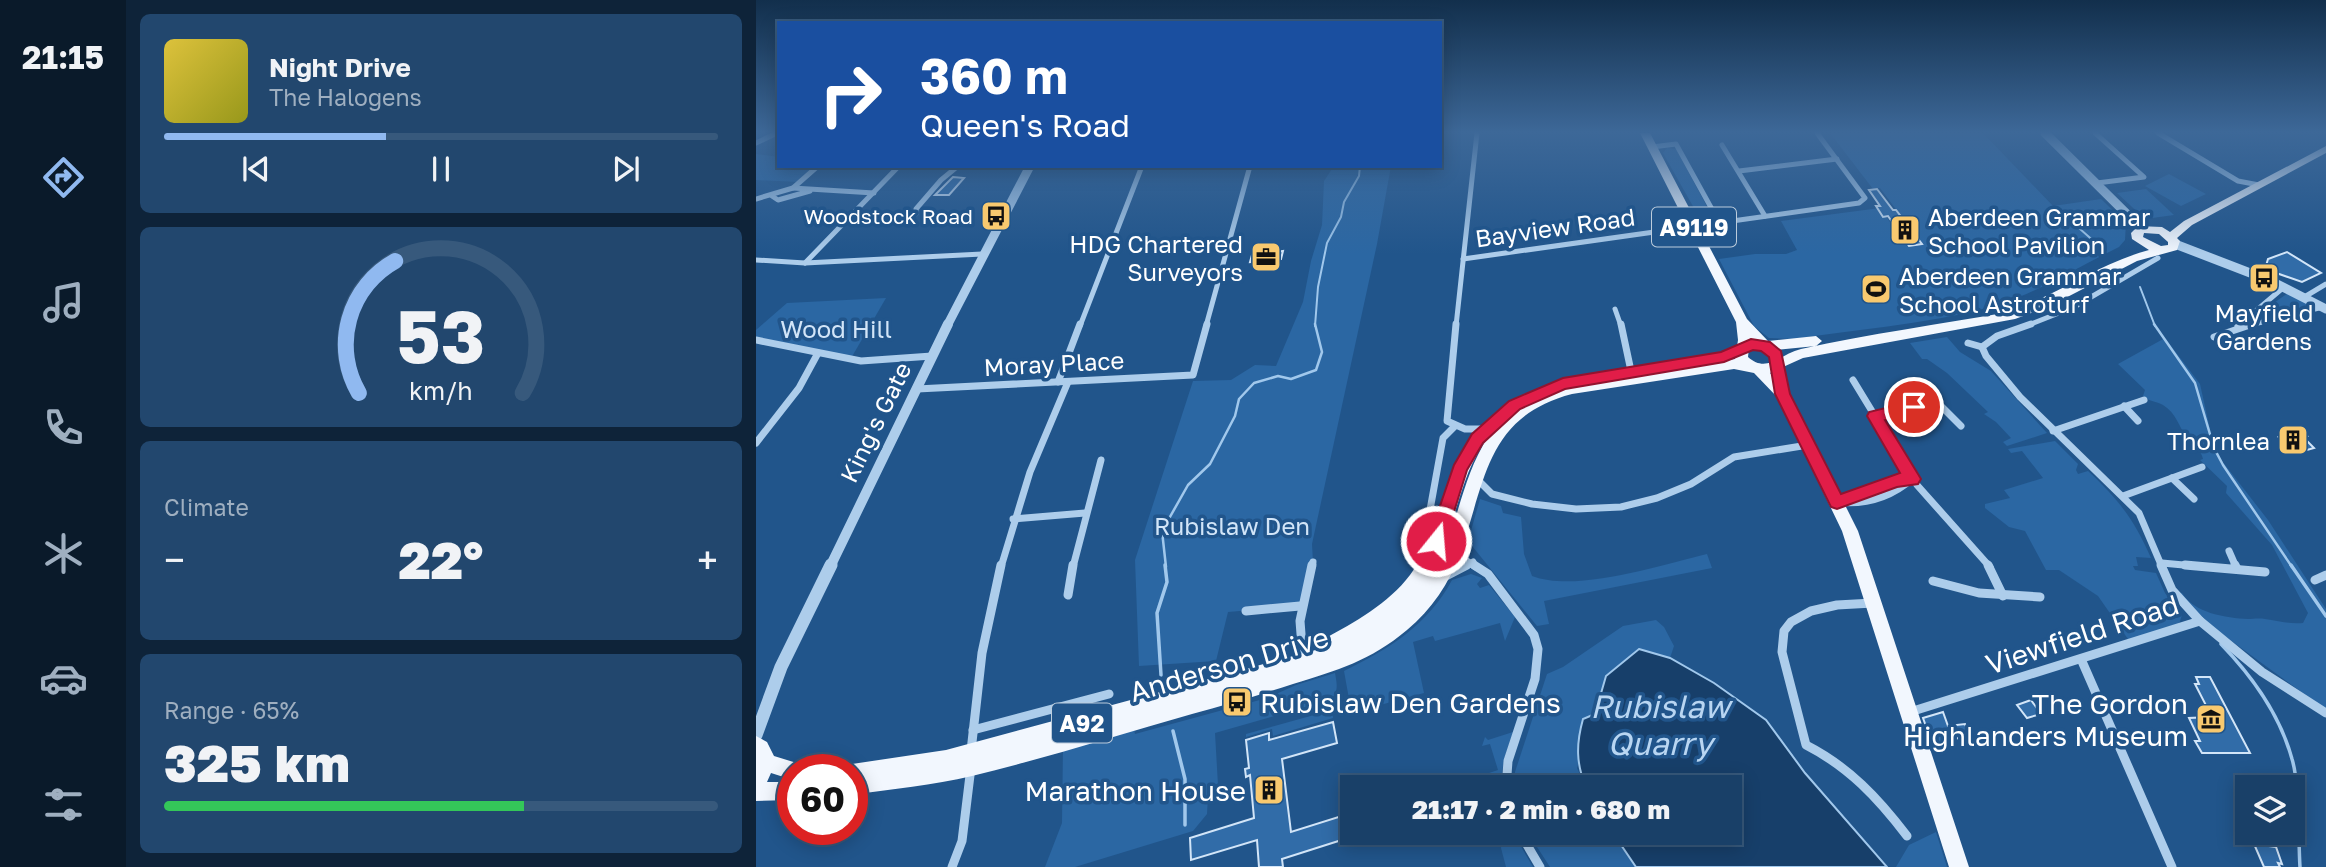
<!DOCTYPE html>
<meta charset="utf-8">
<style>
:root{--surface:#194068;--page:#22476e;--text:#f1f3f6;--muted:#9fafc0;--line:#37597c;--accent:#90b9f0}
body{margin:0;font-family:"Golos Text",sans-serif;background:var(--page);color:var(--text);height:100vh;display:flex;flex-direction:column;font-size:26px;white-space:nowrap}
*{box-sizing:border-box;margin:0}
p{font-size:23px;color:var(--muted)}
.icon{flex:none;width:38px;height:38px;fill:none;stroke:currentColor;stroke-width:2;stroke-linecap:round;stroke-linejoin:round}
.map{position:relative;flex:1;overflow:hidden}
.panel{display:flex;flex-direction:column;gap:14px;padding:14px;background:#0e2339;width:630px}
.panel>*{flex:none}
.top-card{position:absolute;left:21px;top:21px;width:665px;height:147px;border-radius:0px;box-shadow:0 4px 18px #0003,0 0 0 2px var(--line);background:#1a4fa0;color:#fff;overflow:hidden}
.tools{position:absolute;left:1479px;top:775px;display:grid;gap:14px}
.tools a{display:grid;place-items:center;width:70px;height:70px;border-radius:0px;background:var(--surface);box-shadow:0 4px 18px #0003,0 0 0 2px var(--line);font-size:35px}
.speed{position:absolute;left:21px;top:754px;display:flex;gap:14px;font-size:35px;font-weight:700;text-align:center}
.speed>*{display:grid;place-content:center;width:91px;height:91px;border-radius:50%;background:var(--surface);box-shadow:0 4px 18px #0003,0 0 0 2px var(--line);line-height:1}
.speed .limit{border:10px solid #d22;background:#fff;color:#111}
.pin{position:absolute;display:grid;place-items:center;width:60px;height:60px;color:#fff;margin:-30px;border:4px solid #fff;border-radius:50%;box-shadow:0 2px 7px #0007}
.me{position:absolute;width:77px;margin:-38px;rotate:17deg;stroke-linejoin:round;filter:drop-shadow(0 0 5px #0008)}
.turn{display:flex;align-items:center;gap:24px;height:147px;padding:0 28px;font-size:32px}
.turn .icon{width:91px;height:91px;stroke-width:2.5}
.turn b{display:block;font-size:49px;line-height:60px}
.big{font-size:52px;font-weight:800;line-height:1.1}
.panel .tile{flex:1;display:flex;flex-direction:column;justify-content:center;gap:10px;min-width:0;padding:0 24px;border-radius:10px;background:var(--page)}
.panel .dial{align-items:center;gap:0}
.dial svg{height:182px;overflow:visible;fill:none;stroke:var(--line);stroke-width:7;stroke-linecap:round;text-anchor:middle}
.dial text{fill:var(--text);stroke:none}
.song{display:flex;align-items:center;gap:21px}
.cover{width:84px;height:84px;border-radius:10px;background:linear-gradient(135deg,hsl(50 70% 55%),hsl(60 70% 35%))}
.played{height:7px;border-radius:4px;background:linear-gradient(90deg,var(--accent) 40%,var(--line) 40%)}
.keys{display:flex;justify-content:space-around;direction:ltr}
.heat{display:flex;justify-content:space-between;align-items:center;font-size:38px;direction:ltr}
.charge{height:10px;border-radius:5px;background:linear-gradient(90deg,#34c759 65%,var(--line) 0)}
.trip{position:absolute;left:584px;top:775px;width:402px;height:70px;border-radius:0px;background:var(--surface);box-shadow:0 4px 18px #0003,0 0 0 2px var(--line);font-weight:800;line-height:70px;text-align:center}
main{display:flex;flex:1;min-height:0}
.dock{display:flex;flex-direction:column;width:126px;justify-content:space-around;align-items:center;background:#0a1a2a;color:var(--muted)}
.dock .icon{width:49px;height:49px}
.dock .on{color:var(--accent)}
.dock b{font-size:32px;color:var(--text)}
.map>svg:first-child{display:block}
.green{fill:#2b67a3}
.water{fill:#173f6a;stroke:#a1c8ec;stroke-width:2}
.lines{fill:none;stroke-linecap:round;stroke-linejoin:round}
.stream-far2{stroke:#a1c8ec;stroke-width:2}
.stream-far1{stroke:#a1c8ec;stroke-width:2.5}
.stream{stroke:#a1c8ec;stroke-width:3.5}
.building{fill:#316ca8;stroke:#d2e5f8;stroke-width:2}
.minor-far2{stroke:#adcdeb;stroke-width:5}
.minor-far1{stroke:#adcdeb;stroke-width:7}
.minor{stroke:#adcdeb;stroke-width:9}
.tertiary-far2{stroke:#adcdeb;stroke-width:9}
.tertiary-far1{stroke:#adcdeb;stroke-width:10}
.tertiary{stroke:#adcdeb;stroke-width:13}
.primary{fill:#f2f7fe;fill-rule:evenodd}
.route{fill:#e11d48;stroke:#92132f;stroke-width:2}
.labels{text-anchor:middle;dominant-baseline:central;stroke-width:7;stroke-linejoin:round;paint-order:stroke}
.far-poi-label{font-size:21px;fill:#fff;stroke:#21558b;text-anchor:end}
.shield{fill:#21558b;stroke:#bcccdc;stroke-width:2}
.shield-label{font-size:23px;font-weight:bold;fill:#fff}
.poi-label{font-size:24px;fill:#fff;stroke:#21558b;text-anchor:start}
.street-label{font-size:24px;fill:#fff;stroke:#21558b}
.park-label{font-size:24px;fill:#d2e5f8;stroke:#21558b}
.near-street-label{font-size:28px;fill:#fff;stroke:#21558b}
.near-poi-label{font-size:28px;fill:#fff;stroke:#21558b;text-anchor:end}
.near-water-label{font-size:32px;font-style:italic;fill:#b9d6f2;stroke:#21558b}
</style>
<main>
<nav class="dock">
<b>21:15</b>
<svg class="icon on" aria-label="directions" viewBox="0 0 24 24"><path d="M12 3l9 9-9 9-9-9zM9 14v-3h6M13 9l2 2-2 2"/></svg>
<svg class="icon" aria-label="music" viewBox="0 0 24 24"><path d="M9 18V5l10-2v13"/><circle cx="6" cy="18" r="3"/><circle cx="16" cy="16" r="3"/></svg>
<svg class="icon" aria-label="phone" viewBox="0 0 24 24"><path d="M5 4h4l2 5-3 2q2 4 5 5l2-3 5 2v4C11 20 4 13 5 4z"/></svg>
<svg class="icon" aria-label="climate" viewBox="0 0 24 24"><path d="M12 3v18M4 7l16 10M4 17L20 7"/></svg>
<svg class="icon" aria-label="car" viewBox="0 0 24 24"><path d="M5 17H2v-5l4-1 3-4h7l3 4 3 1v5h-3M9 17h6M6 11h13"/><circle cx="7" cy="17" r="2"/><circle cx="17" cy="17" r="2"/></svg>
<svg class="icon" aria-label="filters" viewBox="0 0 24 24"><path d="M4 7h16M4 17h16"/><circle cx="9" cy="7" r="2"/><circle cx="15" cy="17" r="2"/></svg>
</nav>
<section class="panel">
<div class="tile">
<div class="song"><i class="cover"></i><div><b>Night Drive</b><p>The Halogens</p></div></div>
<div class="played"></div>
<div class="keys"><svg class="icon" aria-label="previous" viewBox="0 0 24 24"><path d="M18 5L8 12l10 7zM5 5v14"/></svg><svg class="icon" aria-label="pause" viewBox="0 0 24 24"><path d="M8 5v14M16 5v14"/></svg><svg class="icon" aria-label="next" viewBox="0 0 24 24"><path d="M6 5l10 7-10 7zM19 5v14"/></svg></div>
</div>
<div class="tile dial"><svg viewBox="0 0 100 80">
<path d="M14 69A42 42 0 1 1 86 69"/>
<path d="M14 69A42 42 0 0 1 30 11" stroke="#90b9f0"/>
<text x="50" y="56" font-size="32" font-weight="700">53</text>
<text x="50" y="72" font-size="11">km/h</text>
</svg></div>
<div class="tile"><p>Climate</p>
<div class="heat"><a>−</a><b class="big">22°</b><a>+</a></div>
</div>
<div class="tile"><p>Range · 65%</p><b class="big">325 km</b><div class="charge"></div></div>
</section>
<div class="map">
<svg width="1570" height="867" viewBox="0 0 1570 867">
<rect width="100%" height="100%" fill="#21558b"/>
<g class="green">
<path d="M1074 133H1227L1297 206 1345 199 1370 223 1369 240 1363 247C1324 266 1288 289 1247 303 1185 323 1103 329 1037 339L1013 338 998 326 963 259 999 254H1030L1041 250 1025 221 1124 208 1151 246 1166 244 1124 188 1117 189Z"/>
<polygon points="911,148 920,149 957,218 943,217 907,153"/>
<polygon points="0,154 23,157 23,166 59,166 42,182 0,180"/>
<polygon points="578,166 635,166 621,244 556,544 557,562 544,606 472,612 460,661 383,666 379,560 437,381 475,380 499,365 520,366 547,302 555,261 566,225 568,181"/>
<polygon points="1413,174 1450,194 1425,206 1389,186"/>
<polygon points="1390,189 1418,215 1389,219 1361,193"/>
<polygon points="1532,293 1556,305 1488,324"/>
<polygon points="130,298 94,360 0,340 0,330 31,303"/>
<polygon points="1191,337 1204,352 1235,371 1291,433 1251,446 1247,442 1255,438 1240,422 1228,414 1232,412 1191,373 1171,359 1166,359 1154,343"/>
<path d="M1409 338 1444 384 1457 443 1466 461 1512 520 1570 609V710L1444 618 1418 592 1426 593C1438 613 1470 618 1492 619 1497 619 1503 618 1509 619 1523 621 1532 624 1547 623L1552 613 1516 545 1470 493 1471 486 1444 460 1447 459C1445 449 1436 445 1430 437 1423 426 1420 413 1407 405 1400 401 1394 402 1387 396L1389 390 1362 364Z"/>
<path d="M1299 441 1322 464 1320 470 1322 474 1332 471C1362 499 1378 519 1395 558L1380 557 1382 566H1377L1379 570 1400 573 1409 593 1426 615 1423 624 1374 642 1342 596 1303 570H1290L1269 531 1253 527 1229 508V504L1254 498 1248 490 1287 478 1266 451 1255 453 1252 449Z"/>
<path d="M724 499 745 506 747 513 765 517 768 554 776 576C820 593 904 565 951 554L956 568 788 601 793 624 781 626 712 541Z"/>
<path d="M715 574 726 578 721 584 724 588 733 585 759 617 749 641 744 623 679 641 677 636 657 642 668 693 606 710 605 708 595 710 588 671C633 649 672 625 696 580Z"/>
<polygon points="900,620 908,627 918,646 914,658 882,649 850,676 821,768 830,787 759,787 759,772 791,674 807,667 867,626"/>
<path d="M579 673C581 684 583 692 574 700L459 733 462 785 452 797 451 814 437 831 319 867H289L306 823 307 747 378 729 379 734 511 698 540 685Z"/>
<polygon points="576,710 577,718 517,736 516,729 490,737 490,734"/>
<polygon points="757,732 748,759 744,787 737,787 733,773 742,770 734,744 726,746 729,737 732,740"/>
<polygon points="1180,832 1191,867 1140,867 1153,845"/>
<polygon points="748,833 757,833 777,867 750,867 745,848"/>
<polygon points="772,833 857,833 880,867 794,867"/>
</g>
<path class="water" d="M883 649 914 658 958 683 1010 720 1049 773 1131 867H880L857 833H975V788L830 787C820 764 820 744 827 719L839 714 850 676Z"/>
<g class="lines">
<g class="stream-far2">
<polyline points="1315,221 1350,252"/>
<polyline points="1384,287 1399,326"/>
<polyline points="559,326 562,287 571,243 585,217 588,202 603,176 604,166"/>
</g>
<g class="stream-far1">
<polyline points="1398,324 1439,383 1458,448 1467,465 1536,567"/>
<polyline points="410,567 406,531 432,485 454,464 479,416 483,399 498,383 522,376 535,379 560,370 566,352 559,324"/>
</g>
<g class="stream">
<polyline points="1535,565 1570,616"/>
<path d="M1465 644C1496 676 1524 715 1536 759 1544 785 1542 837 1544 867"/>
<polyline points="405,675 401,613 411,582 409,565"/>
<polyline points="417,731 429,779 429,825"/>
</g>
</g>
<g class="building">
<polygon points="197,177 208,178 193,195 179,195"/>
<polygon points="1121,189 1137,210 1140,210 1166,244 1153,246 1132,216 1127,217 1120,206 1124,206 1113,190"/>
<polygon points="527,251 525,259 494,262 496,255"/>
<polygon points="1531,252 1565,273 1546,282 1509,269 1512,259"/>
<polygon points="1545,430 1551,436 1547,437 1558,448 1544,452 1523,437"/>
<polygon points="1440,677 1454,677 1494,753 1446,753 1439,741 1444,741 1433,718 1456,717 1439,684 1443,684"/>
<polygon points="1275,700 1285,714 1271,718 1261,705"/>
<polygon points="1187,712 1192,726 1209,724 1214,736 1176,743 1167,718"/>
<polygon points="577,722 581,743 526,759 535,832 592,814 595,837 526,859 527,867 503,867 501,840 435,860 434,838 498,818 494,775 490,777 489,769 493,768 490,740 513,733 513,740"/>
<polygon points="1498,844 1520,847 1526,864 1522,863 1524,867 1508,867"/>
</g>
<g class="lines">
<g class="minor-far2">
<polyline points="1339,133 1388,177 1341,183"/>
<polyline points="1402,133 1482,181 1503,185"/>
<polyline points="0,143 21,133"/>
<polyline points="966,145 1009,216"/>
<polyline points="896,147 920,144 963,222"/>
<polyline points="983,171 1081,159"/>
<polyline points="37,188 118,193"/>
<polyline points="16,196 22,200 54,191"/>
<polyline points="0,199 37,188 62,166"/>
<polyline points="92,220 149,219 160,214 160,209 185,180 202,166"/>
<polyline points="707,259 1103,203 1109,198 1061,133"/>
<polyline points="0,260 49,263 226,254"/>
<polyline points="49,263 143,166"/>
<polyline points="1550,296 1570,284"/>
<polyline points="859,309 865,326"/>
<polyline points="324,326 386,166"/>
<polyline points="450,326 494,166"/>
<polyline points="700,326 721,133"/>
<polyline points="1270,326 1318,307 1402,258"/>
<polyline points="1482,326 1528,287"/>
<polyline points="1490,326 1567,307"/>
</g>
<g class="minor-far1">
<polyline points="700,324 691,421 709,429 729,429"/>
<polyline points="865,324 875,371"/>
<polyline points="1275,324 1241,336 1226,347 1230,356 1264,397 1383,513 1406,567"/>
<polyline points="1482,326 1484,324"/>
<polyline points="1458,337 1497,324"/>
<polyline points="0,340 105,361 176,356"/>
<polyline points="1212,343 1226,347"/>
<polyline points="1097,380 1161,485 1234,567"/>
<polyline points="302,382 324,324"/>
<polyline points="1161,382 1205,426"/>
<polyline points="161,389 437,375 451,324"/>
<polyline points="1368,406 1382,421"/>
<polyline points="1119,416 1151,410 1178,400"/>
<polyline points="1297,431 1388,400"/>
<polyline points="0,443 43,388 62,353"/>
<polyline points="720,478 736,494 776,504 820,509 865,507 901,498 935,484 978,457 1052,445"/>
<polyline points="1416,478 1438,499"/>
<polyline points="1367,496 1446,467"/>
<path d="M1081 502C1109 505 1134 498 1156 479"/>
<polyline points="1081,502 1141,481 1156,479"/>
<polyline points="257,519 329,513"/>
<polyline points="681,542 720,567"/>
<polyline points="1473,551 1480,567"/>
<polyline points="660,557 670,532 687,438 699,426"/>
<polyline points="1406,563 1449,567"/>
<polyline points="245,567 274,472 312,382"/>
<polyline points="317,567 345,460"/>
<polyline points="556,567 557,562"/>
<polyline points="708,567 717,562"/>
</g>
<g class="minor">
<polyline points="718,565 732,574 778,635 782,649 779,679 752,761 750,788"/>
<polyline points="1232,565 1247,596"/>
<polyline points="1405,565 1416,590 1444,621"/>
<polyline points="1429,565 1509,572"/>
<polyline points="1479,565 1481,569"/>
<polyline points="686,578 711,565"/>
<polyline points="1559,580 1570,575"/>
<polyline points="1177,581 1223,593 1284,597"/>
<polyline points="312,595 317,565"/>
<path d="M1117 603 1081 605 1055 611 1035 622 1028 631 1026 652 1050 745C1093 767 1122 798 1151 836"/>
<polyline points="490,611 544,606"/>
<polyline points="1325,659 1416,867"/>
<polyline points="547,660 544,621 556,565"/>
<polyline points="1154,712 1444,621 1506,672 1570,713"/>
<polyline points="217,730 353,694"/>
<polyline points="215,751 226,653 245,565"/>
<polyline points="764,833 784,867"/>
<polyline points="196,867 206,841 215,767"/>
</g>
<g class="tertiary-far2">
<polyline points="1289,133 1386,229"/>
<polyline points="1419,244 1515,281 1570,309"/>
<polyline points="191,326 274,166"/>
</g>
<polyline class="tertiary-far1" points="74,567 192,324"/>
<polyline class="tertiary" points="0,735 25,667 75,565"/>
<g class="primary">
<path d="M884 133H894L991 319 1012 341 1060 336 1066 341 1060 346 1009 351 1004 349 994 338 992 357C1011 374 1024 354 1045 349 1114 334 1184 324 1253 312 1301 295 1344 263 1393 250L1376 239 1375 233 1382 226 1406 227 1414 232 1428 221 1570 146V153L1436 225 1421 238 1424 241 1421 250 1381 261 1292 307 1259 319 1047 358 1014 373 1032 391 1102 531 1213 867H1193L1086 531 1022 398 998 373 978 369 816 394C729 417 730 482 704 553 693 584 676 609 651 630 614 661 582 670 537 684 503 695 470 705 436 714 363 735 290 758 216 776 177 785 136 789 96 795V770H88L89 766 96 764 190 750 567 648 568 639C599 622 632 604 654 575 694 523 688 448 746 408 753 403 761 397 769 394L774 395 775 400 793 391 825 382 979 359 982 340 980 322ZM1388 233 1403 234 1412 242V245L1405 246 1387 237ZM732 437C710 471 703 511 690 548L684 552C702 514 706 471 732 437Z"/>
<polygon points="0,736 11,742 18,756 44,764 46,770 37,770 37,780 15,773 11,782 37,782 37,800 0,801"/>
</g>
</g>
<linearGradient id="sky" x2="0" y2="1"><stop stop-color="#122f4c"/><stop offset="0.52" stop-color="#3d6898"/><stop offset="1" stop-color="#3d6898" stop-opacity="0"/></linearGradient>
<rect width="1570" height="254" fill="url(#sky)"/>
<polygon class="route" points="995,339 1014,342 1025,351 1034,394 1085,494 1144,473 1111,416 1113,412 1158,401 1163,403 1166,407 1163,411 1129,420 1162,474 1165,479 1162,484 1141,487 1081,509 1075,507 1019,394 1013,357 1005,351 997,350 968,362 809,389 764,409 727,443 711,470 687,547 680,549 674,547 672,541 698,465 716,434 753,401 807,378 965,352"/>
<defs>
<g id="bus-square" transform="scale(1.575)"><rect x="-9" y="-9" width="18" height="18" rx="4" fill="#f8c96f" stroke="#21558b"/><path d="M-5-6H5V4H4V6H2V4H-2V6H-4V4H-5ZM-3.5-4V0h7V-4ZM-3.5 1.2v1.5H-2V1.2ZM2 1.2v1.5H3.5V1.2Z" fill="#111"/></g>
<g id="building-square" transform="scale(1.575)"><rect x="-9" y="-9" width="18" height="18" rx="4" fill="#f8c96f" stroke="#21558b"/><path d="M-4-6H4V6H1V3H-1V6H-4ZM-2.5-4.3h1.7v1.8h-1.7ZM.8-4.3h1.7v1.8H.8ZM-2.5-1h1.7V.8h-1.7ZM.8-1h1.7V.8H.8Z" fill="#111"/></g>
<g id="office-square" transform="scale(1.575)"><rect x="-9" y="-9" width="18" height="18" rx="4" fill="#f8c96f" stroke="#21558b"/><path d="M-6-3h4V-5.5h4V-3h4V5H-6ZM-1-4.5V-3h2v-1.5ZM-6 0V1H6V0Z" fill="#111"/></g>
<g id="stadium-square" transform="scale(1.575)"><rect x="-9" y="-9" width="18" height="18" rx="4" fill="#f8c96f" stroke="#21558b"/><path d="M0-5a6.5 5 0 1 0 0 10a6.5 5 0 1 0 0-10ZM-3.5-1.8h7v3.6h-7Z" fill="#111"/></g>
<g id="museum-square" transform="scale(1.575)"><rect x="-9" y="-9" width="18" height="18" rx="4" fill="#f8c96f" stroke="#21558b"/><path d="M0-6L6-3V-2H-6V-3ZM-5-1h2V3h-2ZM-1-1h2V3h-2ZM3-1h2V3H3ZM-6 4H6V6H-6Z" fill="#111"/></g>
</defs>
<g fill-rule="evenodd">
<use href="#bus-square" x="240" y="216"/>
<use href="#building-square" x="1149" y="230"/>
<use href="#office-square" x="510" y="257"/>
<use href="#bus-square" x="1508" y="278"/>
<use href="#stadium-square" x="1120" y="289"/>
<use href="#building-square" x="1537" y="440"/>
<use href="#bus-square" x="481" y="702"/>
<use href="#museum-square" x="1455" y="719"/>
<use href="#building-square" x="513" y="790"/>
</g>
<g class="labels">
<g class="far-poi-label">
<text x="217" y="216">Woodstock Road</text>
</g>
<g class="shield">
<rect x="896" y="207.5" width="84" height="39" rx="5"/>
<rect x="296" y="703.5" width="60" height="39" rx="5"/>
</g>
<g class="shield-label">
<text x="938" y="227">A9119</text>
<text x="326" y="723">A92</text>
</g>
<g class="poi-label">
<text x="1172" y="216">Aberdeen Grammar<tspan x="1172" dy="28">School Pavilion</tspan></text>
<text x="487" y="243" text-anchor="end">HDG Chartered<tspan x="487" dy="28">Surveyors</tspan></text>
<text x="1143" y="275">Aberdeen Grammar<tspan x="1143" dy="28">School Astroturf</tspan></text>
<text x="1508" y="312" text-anchor="middle">Mayfield<tspan x="1508" dy="28">Gardens</tspan></text>
<text x="1514" y="440" text-anchor="end">Thornlea</text>
</g>
<g class="street-label">
<text transform="translate(799 227) rotate(-8)">Bayview Road</text>
<text transform="translate(298 363) rotate(-3)">Moray Place</text>
<text transform="translate(119 422) rotate(-64)">King's Gate</text>
</g>
<g class="park-label">
<text x="80" y="328">Wood Hill</text>
<text x="476" y="525">Rubislaw Den</text>
</g>
<g class="near-street-label">
<text transform="translate(1326 634) rotate(-18)">Viewfield Road</text>
<text transform="translate(473 664) rotate(-16)">Anderson Drive</text>
</g>
<g class="near-poi-label">
<text x="504" y="702" text-anchor="start">Rubislaw Den Gardens</text>
<text x="1432" y="703">The Gordon<tspan x="1432" dy="32">Highlanders Museum</tspan></text>
<text x="490" y="790">Marathon House</text>
</g>
<g class="near-water-label">
<text x="904" y="706">Rubislaw<tspan x="904" dy="37">Quarry</tspan></text>
</g>
</g>
</svg>
<div class="tools">
<a><svg class="icon" aria-label="layers" viewBox="0 0 24 24"><path d="M12 4l9 5-9 5-9-5zM3 14l9 5 9-5"/></svg></a>
</div>
<div class="speed"><div class="limit">60</div></div>
<div class="pin" style="left:1158px;top:407px;background:#d93025"><svg class="icon" aria-label="arrive" viewBox="0 0 24 24"><path d="M6 21V4h12l-3 4 3 4H6"/></svg></div>
<svg class="me" style="left:680px;top:541px" viewBox="-20 -20 40 40"><circle r="17" fill="#e11d48" stroke="#fff" stroke-width="3"/><path d="M0-11L8 9 0 5-8 9z" fill="#fff"/></svg>
<div class="trip">21:17 · 2 min · 680 m</div>
<div class="top-card">
<div class="turn"><svg class="icon" aria-label="right" viewBox="0 0 24 24"><path d="M7 20v-9h11M14 6l5 5-5 5"/></svg><div><b>360 m</b>Queen's Road</div></div>
</div>
</div>
</main>
